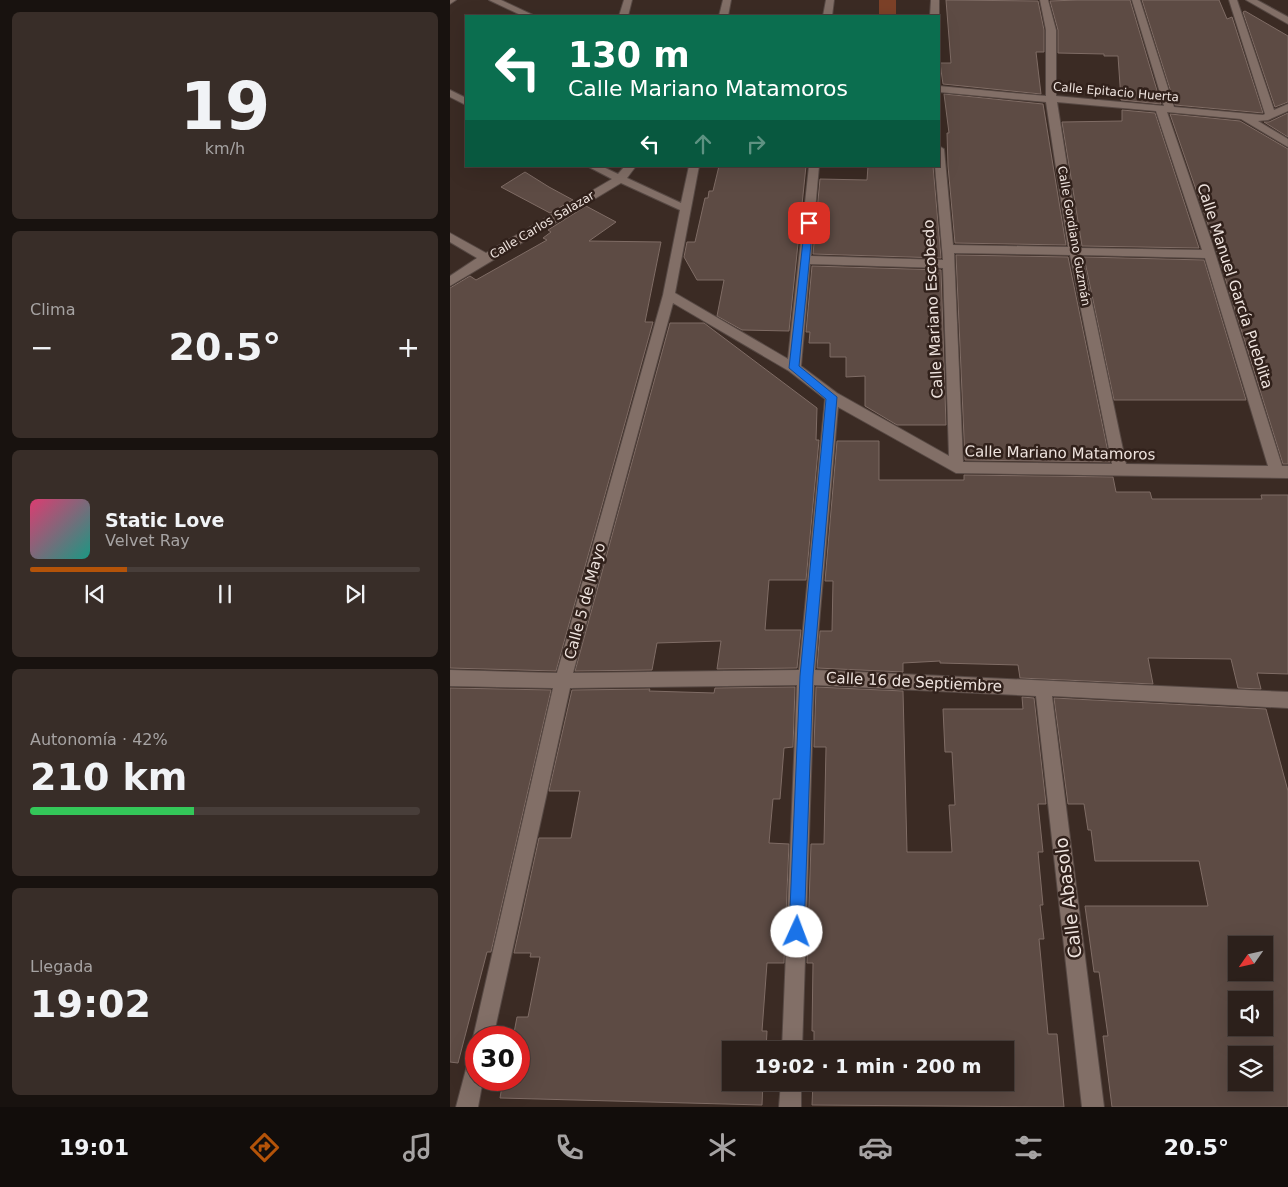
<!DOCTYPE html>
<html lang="es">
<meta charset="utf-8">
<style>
:root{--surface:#2c201b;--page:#382d28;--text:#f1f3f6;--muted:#a6a3a3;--line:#483e3a;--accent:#b45309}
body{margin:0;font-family:"DejaVu Sans",sans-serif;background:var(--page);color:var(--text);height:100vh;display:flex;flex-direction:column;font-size:19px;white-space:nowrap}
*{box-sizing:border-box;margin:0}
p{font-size:16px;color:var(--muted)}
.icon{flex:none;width:28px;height:28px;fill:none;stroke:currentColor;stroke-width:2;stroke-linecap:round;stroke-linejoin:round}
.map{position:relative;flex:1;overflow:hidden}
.panel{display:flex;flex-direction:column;gap:12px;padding:12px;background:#18120f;width:450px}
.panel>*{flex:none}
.guide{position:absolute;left:15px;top:15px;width:475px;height:152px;border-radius:0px;box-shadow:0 5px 20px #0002,0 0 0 1px var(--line);background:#0b6e4f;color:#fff;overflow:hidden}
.needle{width:32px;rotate:236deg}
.tools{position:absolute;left:778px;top:936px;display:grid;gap:10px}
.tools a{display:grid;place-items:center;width:45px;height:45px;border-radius:0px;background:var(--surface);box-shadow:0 5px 20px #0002,0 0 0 1px var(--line);font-size:25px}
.speed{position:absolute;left:15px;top:1026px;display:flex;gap:10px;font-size:25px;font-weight:700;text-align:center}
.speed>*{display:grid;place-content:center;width:65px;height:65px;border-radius:50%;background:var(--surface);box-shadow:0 5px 20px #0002,0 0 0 1px var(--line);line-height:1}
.speed .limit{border:8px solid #d22;background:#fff;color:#111}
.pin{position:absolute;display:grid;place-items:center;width:42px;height:42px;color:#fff;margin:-21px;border-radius:10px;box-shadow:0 2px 8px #0006}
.me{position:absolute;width:55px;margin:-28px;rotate:2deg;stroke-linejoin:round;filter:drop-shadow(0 0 4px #0008)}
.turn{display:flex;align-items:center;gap:18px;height:105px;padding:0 20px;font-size:22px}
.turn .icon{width:65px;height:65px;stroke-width:2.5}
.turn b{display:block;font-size:35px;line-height:42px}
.lanes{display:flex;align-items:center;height:48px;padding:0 20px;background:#0003;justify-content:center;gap:25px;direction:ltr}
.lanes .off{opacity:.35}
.big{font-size:38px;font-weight:800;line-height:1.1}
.panel .card{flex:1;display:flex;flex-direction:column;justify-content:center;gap:8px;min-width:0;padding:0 18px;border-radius:8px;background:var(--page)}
.panel .dial{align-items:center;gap:0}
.dial b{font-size:65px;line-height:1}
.song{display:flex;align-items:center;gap:15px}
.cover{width:60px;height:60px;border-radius:8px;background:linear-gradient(135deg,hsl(340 70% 55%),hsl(170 70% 35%))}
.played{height:5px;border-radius:2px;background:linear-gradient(90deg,var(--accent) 25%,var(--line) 25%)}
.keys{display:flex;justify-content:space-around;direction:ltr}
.heat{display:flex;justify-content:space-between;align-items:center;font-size:28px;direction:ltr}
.charge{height:8px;border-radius:4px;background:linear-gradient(90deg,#34c759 42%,var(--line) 0)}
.trip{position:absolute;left:272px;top:1041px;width:292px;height:50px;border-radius:0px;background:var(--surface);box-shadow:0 5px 20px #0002,0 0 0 1px var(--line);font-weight:800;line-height:50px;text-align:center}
.dock{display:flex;height:80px;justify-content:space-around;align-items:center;background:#120d0b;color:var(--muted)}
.dock .icon{width:35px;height:35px}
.dock .active{color:var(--accent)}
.dock b{font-size:22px;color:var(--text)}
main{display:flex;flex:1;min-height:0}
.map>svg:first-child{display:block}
.green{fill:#7c4128}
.building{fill:#5d4b44;stroke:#7f6c65;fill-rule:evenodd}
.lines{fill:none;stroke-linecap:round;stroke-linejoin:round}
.street-casing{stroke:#574944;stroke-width:2}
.street{fill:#826f67;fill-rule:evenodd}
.route{fill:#1a73e8;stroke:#114b97}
.labels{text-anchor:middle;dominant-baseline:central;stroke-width:5;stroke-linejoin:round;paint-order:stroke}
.far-street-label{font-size:12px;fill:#efe4df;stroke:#31211b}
.street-label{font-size:15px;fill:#efe4df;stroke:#31211b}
.near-street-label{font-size:18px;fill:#efe4df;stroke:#31211b}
</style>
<main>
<section class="panel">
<div class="card dial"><b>19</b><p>km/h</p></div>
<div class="card"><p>Clima</p>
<div class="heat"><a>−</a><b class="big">20.5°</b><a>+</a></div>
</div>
<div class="card">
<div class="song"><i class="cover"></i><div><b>Static Love</b><p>Velvet Ray</p></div></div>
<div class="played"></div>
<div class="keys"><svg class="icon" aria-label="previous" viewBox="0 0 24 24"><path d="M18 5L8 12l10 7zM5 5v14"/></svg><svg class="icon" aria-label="pause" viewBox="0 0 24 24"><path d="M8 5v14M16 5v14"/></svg><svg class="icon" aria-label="next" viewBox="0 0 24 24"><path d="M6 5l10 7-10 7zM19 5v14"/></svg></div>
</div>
<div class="card"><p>Autonomía · 42%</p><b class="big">210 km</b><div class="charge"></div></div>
<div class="card"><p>Llegada</p><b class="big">19:02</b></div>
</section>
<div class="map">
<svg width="838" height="1107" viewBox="0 0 838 1107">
<rect width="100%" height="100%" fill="#3b2b24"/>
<rect class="green" x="429" y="0" width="17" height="16"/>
<g class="building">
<polygon points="496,0 588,1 594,30 594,52 586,52 591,94 493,84 490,63 501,63"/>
<polygon points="628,0 680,0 711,104 671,100 668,56 654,56 654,54 608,53 608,30 600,1"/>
<polygon points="692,0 769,0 777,19 782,17 813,113 725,105"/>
<polygon points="795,11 838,36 838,102 825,107 793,12"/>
<polygon points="494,94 593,104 616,245 505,243 498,166 497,133 499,133"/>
<polygon points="672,110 705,113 749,248 632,246 612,122 672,121"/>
<polygon points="838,113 838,137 814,122 819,122"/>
<polygon points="720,114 790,121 838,149 838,464 833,464 763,239"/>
<polygon points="269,166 356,166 339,331 292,330 267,316 274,280 247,280 234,257 237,242 245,242 255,198 258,198 259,191 263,191"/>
<polygon points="418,166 483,166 491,258 363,254 370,179 417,180"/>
<polygon points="75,172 99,187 123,200 100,213 51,187"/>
<polygon points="136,206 166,222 139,241 211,242 195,322 203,322 106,671 0,668 0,288 20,276 26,280 97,240 93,238 101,232 98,230"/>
<polygon points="506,255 618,257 660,462 515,460"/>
<polygon points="634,257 754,260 796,400 664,400"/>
<polygon points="362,266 491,270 496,425 447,425 415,406 415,376 396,377 396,357 380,357 380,343 359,343 360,332 356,332"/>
<polygon points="220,323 254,323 367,408 366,440 369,440 356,580 319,580 315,630 351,630 347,668 267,669 271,641 207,643 202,670 125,671"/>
<polygon points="387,441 429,441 429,480 514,480 514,475 663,477 666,492 700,492 702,499 812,499 811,495 838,495 838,674 807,673 811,689 788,688 781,659 698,658 703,684 570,678 568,665 490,663 490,661 453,663 453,672 367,668 370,631 382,631 383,581 375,581"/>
<polygon points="345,687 343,747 334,748 330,799 323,799 319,843 339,844 334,963 317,963 312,1031 317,1031 316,1050 281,1050 281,1082 313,1082 312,1105 50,1098 53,1080 69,1080 69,1038 63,1038 67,1017 78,1017 90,957 80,957 81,953 64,953 89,838 121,838 130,791 99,791 122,690 200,689 199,691 264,693 265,688"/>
<polygon points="366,687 453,691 457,852 502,852 499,805 505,805 502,752 495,752 493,709 573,709 572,697 584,698 596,804 588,804 593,852 588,852 593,905 590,905 594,939 589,939 598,1034 607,1034 614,1107 362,1105 363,1082 556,1082 556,1050 364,1050 364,1031 362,1031 363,963 357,963 361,844 374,844 376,747 364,747"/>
<polygon points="0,688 101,690 41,952 37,952 8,1063 0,1062"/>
<path d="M604 698 816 709 838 791V1107H662L653 1036H658L649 972H644L635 906H758L749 861H645L641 830H638L634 804H618ZM786 945H814V972H786ZM786 1000H814V1028H786ZM786 1055H814V1082H786Z"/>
</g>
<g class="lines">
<g class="street-casing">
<g id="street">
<polygon points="0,0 6,0 0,4"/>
<polygon points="39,0 51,0 85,16 73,16"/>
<polygon points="174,0 182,0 178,16 169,16"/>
<polygon points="273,0 281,0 278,16 269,16"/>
<polygon points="376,0 384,0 382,16 373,16"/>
<polygon points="481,0 489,0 489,17 480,16"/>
<path d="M590 0H598L606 30V96L714 106 682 0H690L724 107 813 115 815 114 779 0H787L824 110 838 104V111L818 120 808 121 838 139V147L791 119 717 112 761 240 832 466H838V478L506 473 388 407 365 670 838 692V708L602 696 654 1107H632L586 696 364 685 352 1050H332L347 685 120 688 43 1038H26V1045L23 1038 103 688 0 686V670L107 673 213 295 230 210 171 183 0 286V276L27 258 0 242V233L36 253 162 179 137 166H151L168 174 175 166H186L177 178 231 203 239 166H249L225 293 338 359 359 166H369L361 256 493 260 485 166H489V146L494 149 503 245 618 247 596 102 489 92V86L596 96V30ZM607 102 706 111 752 250 630 248ZM504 253 620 255 662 464 513 462ZM632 255 755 258 818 466 676 464ZM360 264 493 268 499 456 387 393 351 366ZM223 303 339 371 375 399 349 670 123 673Z"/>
<polygon points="796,0 807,0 838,17 838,24"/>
<polygon points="0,90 16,98 16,105 0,97"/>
<polygon points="26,1055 26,1080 33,1080 28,1107 6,1107 19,1058"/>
<polygon points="331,1082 351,1082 351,1107 329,1107"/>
</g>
</g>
<use href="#street" class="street"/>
</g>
<polygon class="route" points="359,220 363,223 349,366 387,397 363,676 354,932 352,937 347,939 341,937 339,932 350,676 376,399 339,368 355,223"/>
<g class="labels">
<g class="far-street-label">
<text transform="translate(666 92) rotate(5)">Calle Epitacio Huerta</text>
<text transform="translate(92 225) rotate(-31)">Calle Carlos Salazar</text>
<text transform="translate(624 236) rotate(80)">Calle Gordiano Guzmán</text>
</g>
<g class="street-label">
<text transform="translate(785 286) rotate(72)">Calle Manuel García Pueblita</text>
<text transform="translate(483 309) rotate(-93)">Calle Mariano Escobedo</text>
<text transform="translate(610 453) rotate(1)">Calle Mariano Matamoros</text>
<text transform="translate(135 601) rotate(-75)">Calle 5 de Mayo</text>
<text transform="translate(464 682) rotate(3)">Calle 16 de Septiembre</text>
</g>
<g class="near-street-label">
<text transform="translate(618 898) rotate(-97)">Calle Abasolo</text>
</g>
</g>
</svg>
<div class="tools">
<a><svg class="needle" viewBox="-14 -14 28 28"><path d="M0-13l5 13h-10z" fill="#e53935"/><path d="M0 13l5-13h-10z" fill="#a6a3a3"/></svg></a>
<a><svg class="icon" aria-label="sound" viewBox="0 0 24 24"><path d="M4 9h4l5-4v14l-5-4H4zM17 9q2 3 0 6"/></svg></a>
<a><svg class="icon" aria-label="layers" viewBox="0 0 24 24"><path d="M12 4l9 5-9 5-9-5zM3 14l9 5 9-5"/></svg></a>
</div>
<div class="speed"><div class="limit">30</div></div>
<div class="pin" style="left:359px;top:223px;background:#d93025"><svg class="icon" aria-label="arrive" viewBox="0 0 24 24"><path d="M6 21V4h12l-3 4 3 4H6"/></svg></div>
<svg class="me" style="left:347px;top:932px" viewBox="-20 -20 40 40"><circle r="19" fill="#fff"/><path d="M0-13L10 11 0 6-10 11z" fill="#1a73e8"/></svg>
<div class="trip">19:02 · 1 min · 200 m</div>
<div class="guide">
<div class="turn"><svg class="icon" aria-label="left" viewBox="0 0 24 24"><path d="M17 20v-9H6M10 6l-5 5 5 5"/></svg><div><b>130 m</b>Calle Mariano Matamoros</div></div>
<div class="lanes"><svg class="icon" aria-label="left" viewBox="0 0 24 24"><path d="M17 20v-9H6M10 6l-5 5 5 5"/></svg><svg class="icon off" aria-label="ahead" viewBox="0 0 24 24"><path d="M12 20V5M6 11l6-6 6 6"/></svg><svg class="icon off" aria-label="right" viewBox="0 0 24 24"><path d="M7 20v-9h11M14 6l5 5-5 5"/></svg></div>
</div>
</div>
</main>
<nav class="dock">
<b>19:01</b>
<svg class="icon active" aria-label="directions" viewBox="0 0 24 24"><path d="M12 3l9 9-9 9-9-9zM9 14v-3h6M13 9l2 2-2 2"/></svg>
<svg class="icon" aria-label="music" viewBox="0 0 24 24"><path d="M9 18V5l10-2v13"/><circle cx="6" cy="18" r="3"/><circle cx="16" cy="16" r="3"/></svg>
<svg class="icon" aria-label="phone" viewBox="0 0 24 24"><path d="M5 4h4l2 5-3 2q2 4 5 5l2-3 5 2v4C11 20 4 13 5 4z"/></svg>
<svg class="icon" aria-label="climate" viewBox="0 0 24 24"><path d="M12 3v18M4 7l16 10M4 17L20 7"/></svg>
<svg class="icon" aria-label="car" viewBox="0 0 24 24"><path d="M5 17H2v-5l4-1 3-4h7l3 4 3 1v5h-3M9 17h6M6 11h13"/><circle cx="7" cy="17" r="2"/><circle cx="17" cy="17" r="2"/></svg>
<svg class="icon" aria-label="filters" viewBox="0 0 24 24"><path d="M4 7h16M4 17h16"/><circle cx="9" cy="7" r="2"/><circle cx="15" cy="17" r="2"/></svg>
<b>20.5°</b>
</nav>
